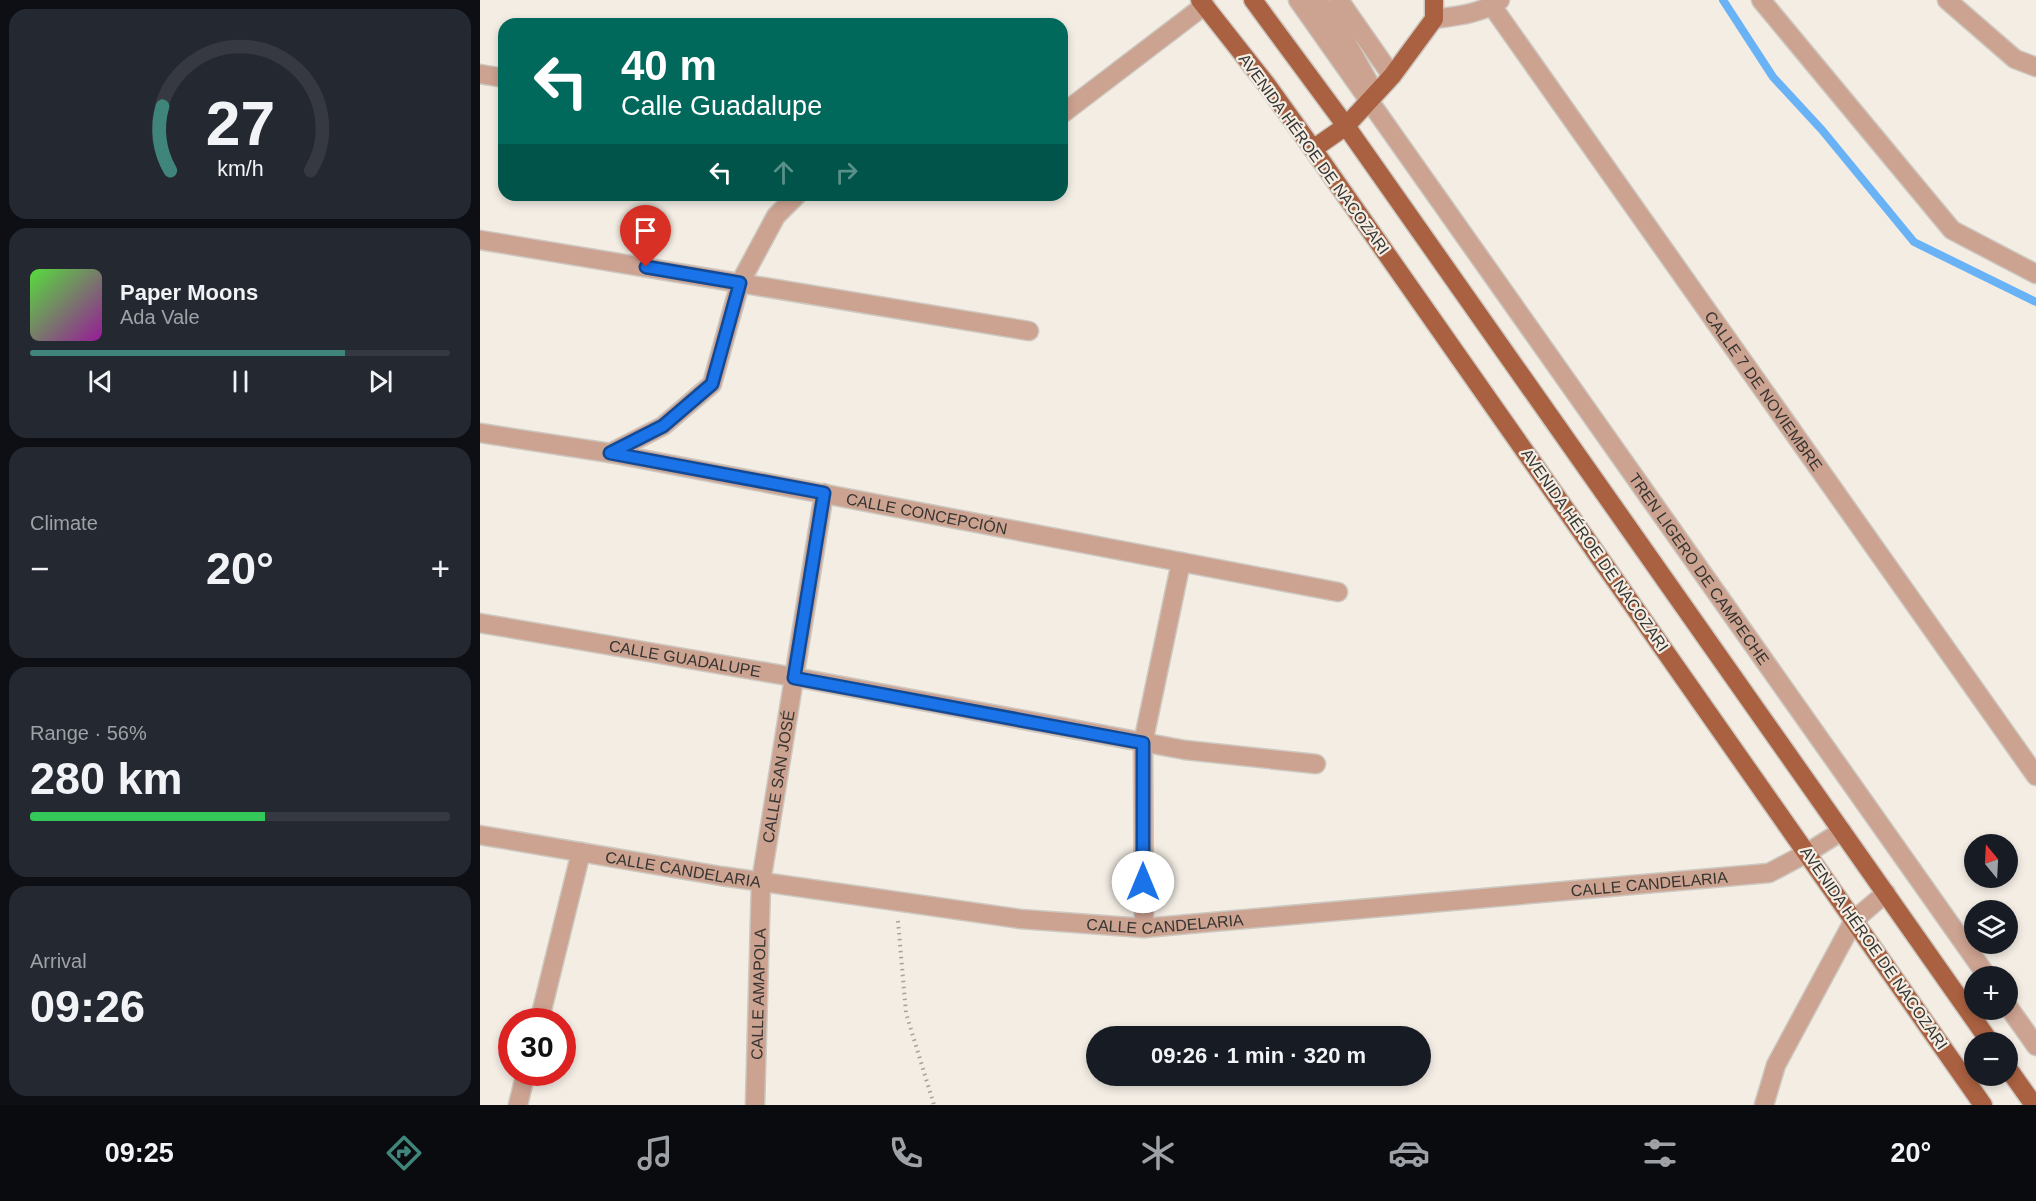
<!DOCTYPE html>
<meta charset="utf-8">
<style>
:root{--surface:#171b24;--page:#242831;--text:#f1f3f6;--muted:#9ea1a6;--line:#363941;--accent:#40857b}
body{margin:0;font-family:Arial,sans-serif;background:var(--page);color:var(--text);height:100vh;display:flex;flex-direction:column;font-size:22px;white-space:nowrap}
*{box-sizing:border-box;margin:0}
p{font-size:20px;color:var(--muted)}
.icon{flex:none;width:33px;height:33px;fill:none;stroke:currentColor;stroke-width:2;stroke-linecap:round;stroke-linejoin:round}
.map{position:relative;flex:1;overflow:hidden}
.details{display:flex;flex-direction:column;gap:9px;padding:9px;background:#0d0f14;width:480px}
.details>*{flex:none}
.guide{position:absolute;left:18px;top:18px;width:570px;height:183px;border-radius:18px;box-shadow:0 3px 9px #0003;background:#00695c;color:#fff;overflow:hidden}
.needle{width:39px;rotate:342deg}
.fabs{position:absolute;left:1484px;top:834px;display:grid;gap:12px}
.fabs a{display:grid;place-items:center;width:54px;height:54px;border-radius:50%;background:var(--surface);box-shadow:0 3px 9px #0003;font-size:30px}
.speed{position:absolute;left:18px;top:1008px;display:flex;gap:12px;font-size:30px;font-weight:700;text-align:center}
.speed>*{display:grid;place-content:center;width:78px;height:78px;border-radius:50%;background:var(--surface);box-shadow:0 3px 9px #0003;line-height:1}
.speed .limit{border:9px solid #d22;background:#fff;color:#111}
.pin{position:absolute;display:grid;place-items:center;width:51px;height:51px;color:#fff;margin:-62px -26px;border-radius:50% 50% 50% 0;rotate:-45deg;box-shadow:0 0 6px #0007}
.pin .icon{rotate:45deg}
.me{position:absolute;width:66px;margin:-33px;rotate:0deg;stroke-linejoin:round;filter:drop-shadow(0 0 4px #0008)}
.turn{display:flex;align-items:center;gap:21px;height:126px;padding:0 24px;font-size:27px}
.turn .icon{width:78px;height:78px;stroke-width:2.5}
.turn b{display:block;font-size:42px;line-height:51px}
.lanes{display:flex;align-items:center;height:57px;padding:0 24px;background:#0003;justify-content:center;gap:30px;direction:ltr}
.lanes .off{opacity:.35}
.big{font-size:45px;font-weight:600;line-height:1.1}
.details .tile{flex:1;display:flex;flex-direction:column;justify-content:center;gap:9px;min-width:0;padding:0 21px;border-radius:18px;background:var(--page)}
.details .dial{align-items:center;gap:0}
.dial svg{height:156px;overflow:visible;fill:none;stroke:var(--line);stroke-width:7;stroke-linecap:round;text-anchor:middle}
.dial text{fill:var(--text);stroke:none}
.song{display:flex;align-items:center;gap:18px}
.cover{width:72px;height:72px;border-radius:9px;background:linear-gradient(135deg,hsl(110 70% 55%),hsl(300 70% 35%))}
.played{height:6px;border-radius:3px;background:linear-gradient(90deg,var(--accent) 75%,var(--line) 75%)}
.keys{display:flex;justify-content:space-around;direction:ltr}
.heat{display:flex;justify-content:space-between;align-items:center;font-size:33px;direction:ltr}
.charge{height:9px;border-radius:4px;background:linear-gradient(90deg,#34c759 56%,var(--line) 0)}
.trip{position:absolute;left:606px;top:1026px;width:345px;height:60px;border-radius:30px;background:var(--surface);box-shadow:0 3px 9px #0003;font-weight:600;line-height:60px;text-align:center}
.dock{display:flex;height:96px;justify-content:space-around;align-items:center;background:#090b0e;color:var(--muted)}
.dock .icon{width:42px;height:42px}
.dock .selected{color:var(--accent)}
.dock b{font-size:27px;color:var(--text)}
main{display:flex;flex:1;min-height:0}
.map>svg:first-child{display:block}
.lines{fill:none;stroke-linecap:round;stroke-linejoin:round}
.stream{stroke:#68b2f5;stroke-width:8}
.minor-casing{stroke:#cdc8c0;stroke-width:21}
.major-casing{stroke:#cdc8c0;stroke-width:21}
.path{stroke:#a6a29b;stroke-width:4;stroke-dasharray:1.5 4.5;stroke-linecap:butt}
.minor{stroke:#cca291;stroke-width:18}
.major{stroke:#a96141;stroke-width:18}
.route-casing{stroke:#114b97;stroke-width:15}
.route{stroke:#1a73e8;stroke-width:10}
.labels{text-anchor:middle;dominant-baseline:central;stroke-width:4.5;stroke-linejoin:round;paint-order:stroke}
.street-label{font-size:16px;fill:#373531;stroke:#f3ede4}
</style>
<main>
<section class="details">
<div class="tile dial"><svg viewBox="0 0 100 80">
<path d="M14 69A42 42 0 1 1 86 69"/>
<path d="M14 69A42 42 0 0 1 10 36" stroke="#40857b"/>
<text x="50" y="56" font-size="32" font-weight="700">27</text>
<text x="50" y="72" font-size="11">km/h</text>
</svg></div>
<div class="tile">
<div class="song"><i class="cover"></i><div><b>Paper Moons</b><p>Ada Vale</p></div></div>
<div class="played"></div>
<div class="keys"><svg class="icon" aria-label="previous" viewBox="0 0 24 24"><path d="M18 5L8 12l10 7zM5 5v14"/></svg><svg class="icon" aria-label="pause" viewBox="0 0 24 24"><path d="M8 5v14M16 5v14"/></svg><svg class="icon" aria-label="next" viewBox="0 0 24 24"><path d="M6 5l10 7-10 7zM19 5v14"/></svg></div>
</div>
<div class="tile"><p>Climate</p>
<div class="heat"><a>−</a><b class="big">20°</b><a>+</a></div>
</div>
<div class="tile"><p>Range · 56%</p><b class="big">280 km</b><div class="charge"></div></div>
<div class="tile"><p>Arrival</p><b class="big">09:26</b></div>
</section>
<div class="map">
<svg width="1556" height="1105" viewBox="0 0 1556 1105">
<rect width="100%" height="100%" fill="#f3ede4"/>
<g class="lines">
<polyline class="stream" points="1243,0 1293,77 1342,130 1434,242 1556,302"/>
<g class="minor-casing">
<g id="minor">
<path id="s1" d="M818 0 1507 976"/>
<polyline points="838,0 862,34 893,90"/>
<polyline points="859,0 912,76"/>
<polyline points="1281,0 1472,230 1556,274"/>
<polyline points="1467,0 1535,59 1556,67"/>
<path id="s2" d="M1012 6 1556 776"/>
<path d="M954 19C977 16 1001 14 1020 0"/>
<polyline points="0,74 24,78"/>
<polyline points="582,114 725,5"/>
<polyline points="0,240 549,331"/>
<path id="s3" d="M0 433 130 453 858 592"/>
<polyline points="130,453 183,426 232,384 260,283 296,216 317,195"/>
<path id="s4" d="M0 623 314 677 705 750 836 764"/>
<path id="s5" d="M0 835 241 876 540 919 664 928 1289 873 1327 853 1362 831"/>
<polyline points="664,928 663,743 701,562"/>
<polyline points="1527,1005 1556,1046"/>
<polyline points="59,1022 101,852"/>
<polyline points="38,1105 46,1072"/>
<path id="s6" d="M275 1105 281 882 344 493"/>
<polyline points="1284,1105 1296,1065 1374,920 1406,893"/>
</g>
</g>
<g class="major-casing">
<g id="major">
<polyline points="720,0 787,85 833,149 1503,1105"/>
<polyline points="773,0 866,126 1510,1042"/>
<polyline points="833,149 866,126 912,76 954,19 954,0"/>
<polyline points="1527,1067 1554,1105"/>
</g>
</g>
<polyline class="path" points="418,921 426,1013 454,1105"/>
<use href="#minor" class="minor"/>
<use href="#major" class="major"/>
</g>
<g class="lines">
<g class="route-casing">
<polyline id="route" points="166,267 260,283 232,384 183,426 130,453 344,493 314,678 663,743 663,882"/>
</g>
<use href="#route" class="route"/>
</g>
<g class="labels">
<g class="street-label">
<text transform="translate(834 154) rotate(54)">AVENIDA HÉROE DE NACOZARI</text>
<text stroke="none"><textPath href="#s2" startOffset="471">CALLE 7 DE NOVIEMBRE</textPath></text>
<text stroke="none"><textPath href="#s3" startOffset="454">CALLE CONCEPCIÓN</textPath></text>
<text transform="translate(1115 550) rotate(55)">AVENIDA HÉROE DE NACOZARI</text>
<text stroke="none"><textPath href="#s1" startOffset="696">TREN LIGERO DE CAMPECHE</textPath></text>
<text stroke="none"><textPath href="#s4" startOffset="208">CALLE GUADALUPE</textPath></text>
<text stroke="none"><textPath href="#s6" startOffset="330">CALLE SAN JOSÉ</textPath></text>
<text stroke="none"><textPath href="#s5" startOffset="206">CALLE CANDELARIA</textPath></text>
<text stroke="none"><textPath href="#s5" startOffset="1178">CALLE CANDELARIA</textPath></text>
<text stroke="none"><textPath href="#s5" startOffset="692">CALLE CANDELARIA</textPath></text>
<text transform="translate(1394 948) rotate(55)">AVENIDA HÉROE DE NACOZARI</text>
<text stroke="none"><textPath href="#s6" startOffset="111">CALLE AMAPOLA</textPath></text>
</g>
</g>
</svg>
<div class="fabs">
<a><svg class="needle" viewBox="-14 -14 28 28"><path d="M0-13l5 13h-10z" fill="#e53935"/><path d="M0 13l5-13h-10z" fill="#9ea1a6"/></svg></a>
<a><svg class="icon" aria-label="layers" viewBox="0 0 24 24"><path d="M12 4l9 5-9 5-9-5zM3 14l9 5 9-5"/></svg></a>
<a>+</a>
<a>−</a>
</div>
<div class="speed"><div class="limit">30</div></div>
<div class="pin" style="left:166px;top:267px;background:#d93025"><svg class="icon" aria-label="arrive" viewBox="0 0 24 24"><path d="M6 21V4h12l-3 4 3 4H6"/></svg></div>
<svg class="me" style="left:663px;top:882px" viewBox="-20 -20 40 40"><circle r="19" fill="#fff"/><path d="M0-13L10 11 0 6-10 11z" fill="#1a73e8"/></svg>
<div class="trip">09:26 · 1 min · 320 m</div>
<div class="guide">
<div class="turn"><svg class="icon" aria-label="left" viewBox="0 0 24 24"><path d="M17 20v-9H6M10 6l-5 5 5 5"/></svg><div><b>40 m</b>Calle Guadalupe</div></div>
<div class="lanes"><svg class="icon" aria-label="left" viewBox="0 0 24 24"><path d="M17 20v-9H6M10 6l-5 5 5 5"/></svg><svg class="icon off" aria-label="ahead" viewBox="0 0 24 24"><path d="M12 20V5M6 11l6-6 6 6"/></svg><svg class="icon off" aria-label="right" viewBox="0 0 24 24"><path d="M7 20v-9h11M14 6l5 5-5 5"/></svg></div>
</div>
</div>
</main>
<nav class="dock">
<b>09:25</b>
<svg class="icon selected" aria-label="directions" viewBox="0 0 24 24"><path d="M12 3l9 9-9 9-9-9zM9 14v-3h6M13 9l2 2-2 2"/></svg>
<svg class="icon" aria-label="music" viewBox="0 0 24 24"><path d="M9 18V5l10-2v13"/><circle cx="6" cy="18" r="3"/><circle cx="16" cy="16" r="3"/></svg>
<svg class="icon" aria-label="phone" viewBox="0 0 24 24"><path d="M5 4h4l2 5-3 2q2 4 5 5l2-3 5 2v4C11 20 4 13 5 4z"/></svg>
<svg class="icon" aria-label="climate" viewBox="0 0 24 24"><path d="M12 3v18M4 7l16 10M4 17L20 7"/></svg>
<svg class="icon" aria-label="car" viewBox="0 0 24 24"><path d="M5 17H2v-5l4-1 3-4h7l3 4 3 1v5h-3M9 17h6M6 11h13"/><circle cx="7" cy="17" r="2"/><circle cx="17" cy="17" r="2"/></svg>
<svg class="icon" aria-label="filters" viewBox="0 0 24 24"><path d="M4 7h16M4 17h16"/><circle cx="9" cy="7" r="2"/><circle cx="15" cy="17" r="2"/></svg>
<b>20°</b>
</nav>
